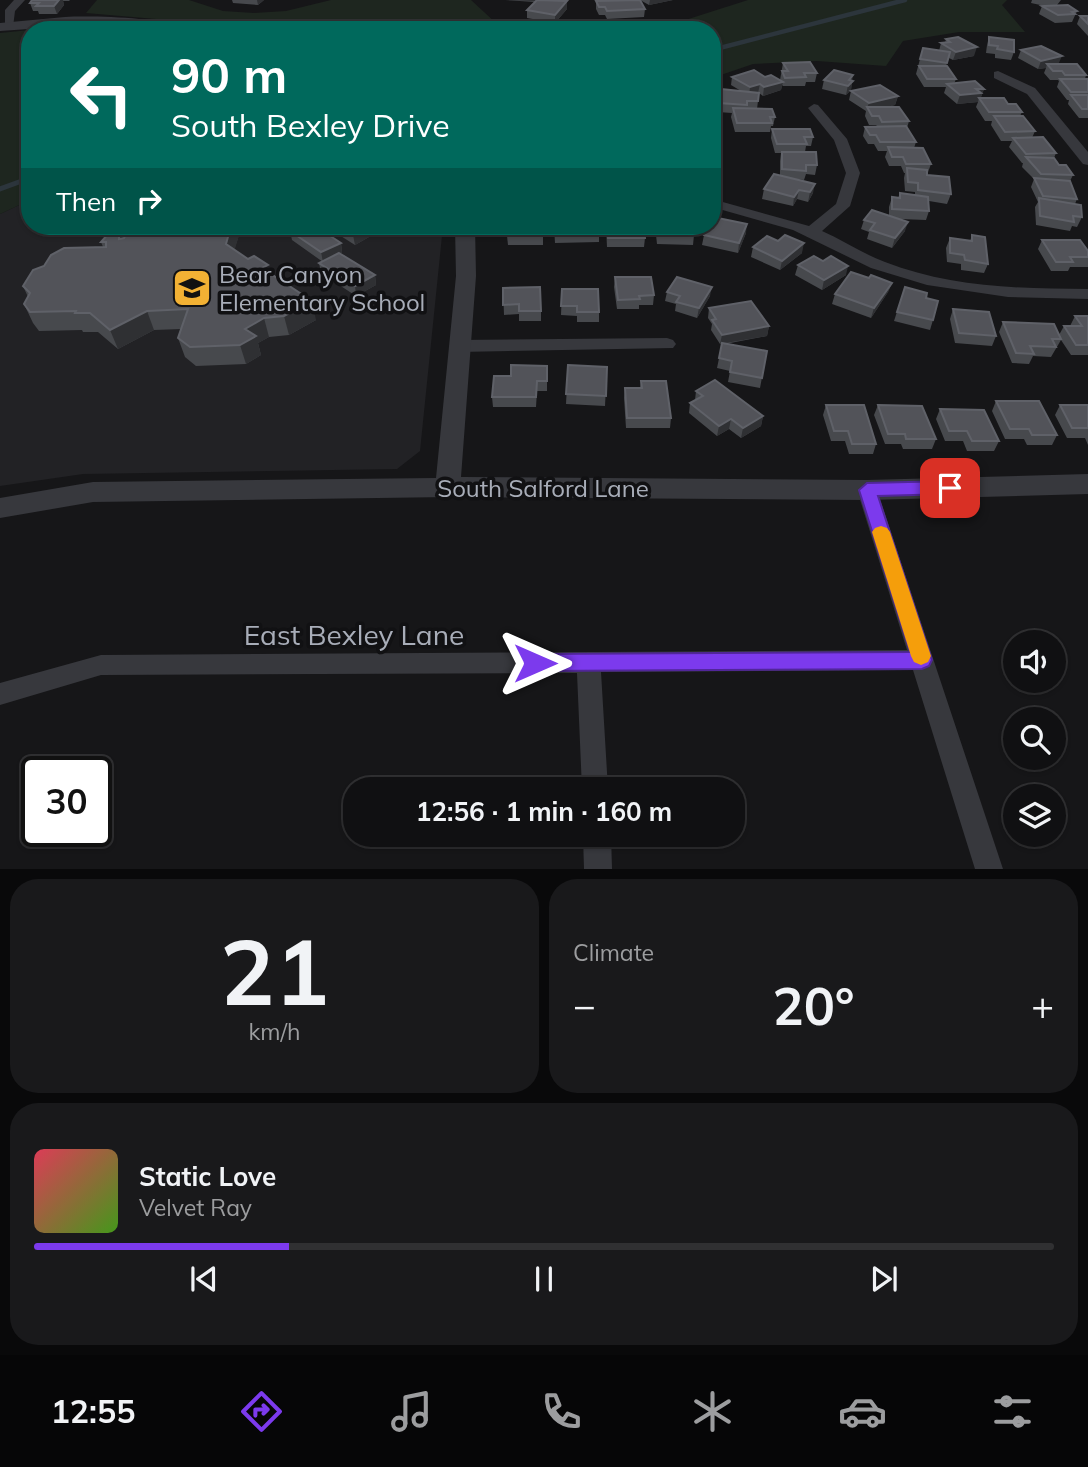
<!DOCTYPE html>
<meta charset="utf-8">
<style>
:root{--surface:#101012;--page:#19191b;--text:#f1f3f6;--muted:#9c9d9f;--line:#303032;--accent:#7c3aed}
body{margin:0;font-family:Mulish,sans-serif;background:var(--page);color:var(--text);height:100vh;display:flex;flex-direction:column;font-size:26px;white-space:nowrap}
*{box-sizing:border-box;margin:0}
p{font-size:23px;color:var(--muted)}
.icon{flex:none;width:38px;height:38px;fill:none;stroke:currentColor;stroke-width:2;stroke-linecap:round;stroke-linejoin:round}
.map{position:relative;height:869px;overflow:hidden}
.side{display:flex;flex-direction:column;gap:10px;padding:10px;background:#09090a;flex:1}
.side>*{flex:none}
.guide{position:absolute;left:21px;top:21px;width:700px;height:214px;border-radius:28px;box-shadow:0 2px 5px #0004,0 0 0 2px var(--line);background:#00695c;color:#fff;overflow:hidden}
.buttons{position:absolute;left:1003px;top:630px;display:grid;gap:14px}
.buttons a{display:grid;place-items:center;width:63px;height:63px;border-radius:50%;background:var(--surface);box-shadow:0 2px 5px #0004,0 0 0 2px var(--line);font-size:35px}
.speed{position:absolute;left:21px;top:756px;display:flex;gap:14px;font-size:35px;font-weight:700;text-align:center}
.speed>*{display:grid;place-content:center;width:91px;height:91px;border-radius:50%;background:var(--surface);box-shadow:0 2px 5px #0004,0 0 0 2px var(--line);line-height:1}
.speed .limit{border:4px solid #111;border-radius:10px;background:#fff;color:#111}
.pin{position:absolute;display:grid;place-items:center;width:60px;height:60px;color:#fff;margin:-30px;border-radius:14px;box-shadow:0 4px 10px #0006}
.me{position:absolute;width:77px;margin:-38px;rotate:90deg;stroke-linejoin:round;filter:drop-shadow(0 0 5px #0008)}
.turn{display:flex;align-items:center;gap:24px;height:147px;padding:0 35px;font-size:32px}
.turn .icon{width:91px;height:91px;stroke-width:2.5}
.turn b{display:block;font-size:49px;line-height:60px}
.then{display:flex;align-items:center;height:66px;padding:0 35px;background:#0003;gap:14px;font-size:26px}
.big{font-size:52px;font-weight:700;line-height:1.1}
.side .widget{flex:1;display:flex;flex-direction:column;justify-content:center;gap:10px;min-width:0;padding:0 24px;border-radius:28px;background:var(--page)}
.side .dial{align-items:center;gap:0}
.dial b{font-size:91px;line-height:1}
.song{display:flex;align-items:center;gap:21px}
.cover{width:84px;height:84px;border-radius:10px;background:linear-gradient(135deg,hsl(350 70% 55%),hsl(100 70% 35%))}
.played{height:7px;border-radius:4px;background:linear-gradient(90deg,var(--accent) 25%,var(--line) 25%)}
.keys{display:flex;justify-content:space-around;direction:ltr}
.heat{display:flex;justify-content:space-between;align-items:center;font-size:38px;direction:ltr}
.side .tiles{flex:1;display:grid;gap:10px;grid-template-columns:1fr 1fr}
.widget:last-child{grid-column:span 2}
.trip{position:absolute;left:343px;top:777px;width:402px;height:70px;border-radius:28px;background:var(--surface);box-shadow:0 2px 5px #0004,0 0 0 2px var(--line);font-weight:700;line-height:70px;text-align:center}
.menu{display:flex;height:112px;justify-content:space-around;align-items:center;background:#060607;color:var(--muted)}
.menu .icon{width:49px;height:49px}
.menu .current{color:var(--accent)}
.menu b{font-size:32px;color:var(--text)}
.map>svg:first-child{display:block}
.built{fill:#222225}
.green{fill:#1e261f}
.lines{fill:none;stroke-linecap:round;stroke-linejoin:round}
.stream-far1{stroke:#2c353c;stroke-width:4.5}
.stream{stroke:#2c353c;stroke-width:5}
.minor{fill:#37383d;fill-rule:evenodd}
.tertiary{fill:#37383d;fill-rule:evenodd}
.wall{fill:#47494d}
.shaded-wall{fill:#2f3033}
.building{fill:#525359;stroke:#5f6168;stroke-width:2}
.route{fill:#7c3aed;stroke:#51269a;stroke-width:2}
.slow{fill:#f59e0b}
.labels{text-anchor:middle;dominant-baseline:central;stroke-width:7;stroke-linejoin:round;paint-order:stroke}
.poi-label{font-size:24px;fill:#a8adb8;stroke:#111113;text-anchor:start}
.street-label{font-size:24px;fill:#a8adb8;stroke:#111113}
.near-street-label{font-size:28px;fill:#a8adb8;stroke:#111113}
</style>
<div class="map">
<svg width="1088" height="869" viewBox="0 0 1088 869">
<rect width="100%" height="100%" fill="#161618"/>
<polygon class="built" points="30,200 30,226 443,226 420,451 397,469 83,474 0,486 0,214"/>
<g class="green">
<polygon points="97,0 189,0 223,11 254,13 286,11 331,0 471,0 497,24 513,30 210,30 179,21 86,13"/>
<polygon points="748,0 1007,0 1002,5 1025,32 959,32 903,41 886,66 817,61 753,64 712,78 712,30 654,30"/>
<polygon points="30,30 30,200 0,214 0,33"/>
</g>
<g class="lines">
<polyline class="stream-far1" points="712,50 905,0"/>
<polyline class="stream" points="0,189 30,178"/>
<g class="minor">
<polygon points="14,0 25,0 15,11 13,27 5,27 5,10"/>
<polygon points="998,71 1035,88 1088,152 1088,165 1083,164 1027,94 994,78 994,72"/>
<path d="M814 104 818 105 847 139 860 173 850 206 822 231C843 240 863 254 885 262 949 287 1020 289 1088 289V299L1008 297 927 285 871 268 793 230 712 207V199L809 226 836 204 846 173 834 140 808 108Z"/>
<polygon points="667,338 673,340 676,344 673,348 458,352 449,346 458,340"/>
<polygon points="867,482 874,485 877,490 1003,869 975,869 913,670 601,672 608,789 582,789 577,673 101,675 0,705 0,683 101,655 907,650 857,490 860,485"/>
<polygon points="583,835 611,835 612,869 584,869"/>
</g>
<g class="tertiary">
<path d="M65 17C88 16 162 16 179 30L86 25 0 31V23Z"/>
<polygon points="455,226 475,226 476,276 461,477 867,480 1088,474 1088,494 867,500 448,497 93,502 0,518 0,498 93,482 436,478 456,276"/>
</g>
</g>
<g class="wall">
<polygon points="32,0 70,0 69,1 63,1 64,5 57,14 39,14 38,11 33,11 30,3"/>
<polygon points="232,0 264,0 258,5 233,3"/>
<polygon points="505,0 567,1 567,9 555,23 527,18 527,10 535,2"/>
<polygon points="640,0 673,0 649,5"/>
<polygon points="1032,0 1061,0 1057,5 1077,11 1072,22 1055,23 1039,14 1042,6 1045,6 1031,3"/>
<polygon points="596,1 645,9 644,17 607,19 605,15 599,15 596,9"/>
<polygon points="1080,16 1088,16 1088,36 1077,24"/>
<polygon points="989,37 1014,52 1011,60 995,58 995,54 986,53 987,45"/>
<polygon points="946,39 974,56 953,60 949,58 946,66 956,79 954,84 984,89 981,97 979,98 1008,104 1022,112 1020,116 1035,131 1032,138 1056,153 1054,158 1059,165 1073,175 1070,181 1077,199 1075,204 1082,217 1077,227 1072,226 1070,231 1036,225 1035,207 1038,202 1031,187 1034,179 1022,167 1023,163 1022,163 1009,147 1012,141 1001,141 991,125 992,121 985,121 976,107 978,102 957,104 944,93 946,87 924,87 916,74 923,48 939,51 941,43 945,43"/>
<polygon points="1021,50 1086,75 1085,79 1088,79 1088,118 1079,118 1068,104 1069,100 1067,100 1057,87 1059,81 1058,80 1050,80 1044,73 1046,68 1038,69 1018,58"/>
<polygon points="783,63 817,73 815,82 806,82 805,86 783,86 782,85 781,90 763,96 759,93 757,109 775,117 773,126 771,126 770,132 735,132 731,117 732,113 718,112 721,89 741,91 731,85 732,77 780,80"/>
<polygon points="824,80 852,81 851,90 846,95 822,89"/>
<polygon points="851,91 898,96 895,105 887,107 909,121 907,128 916,142 914,148 931,164 927,175 951,194 947,204 929,201 929,211 926,220 899,219 905,231 892,248 867,239 869,232 861,229 864,220 889,216 889,207 892,197 898,198 900,193 915,195 915,192 905,191 904,178 905,173 904,173 901,166 889,166 885,157 887,151 878,151 874,144 868,144 863,136 865,127 878,127 876,125 869,125 865,116 866,111 849,100"/>
<polygon points="772,129 813,137 811,146 806,146 805,152 817,165 815,175 806,174 804,180 796,179 813,193 808,202 797,199 793,206 762,199 764,189 780,175 780,161 781,153 775,153 771,138"/>
<polygon points="325,226 365,226 368,227 369,237 355,245"/>
<polygon points="543,226 543,245 508,245 507,236"/>
<polygon points="554,226 599,233 599,242 555,243"/>
<polygon points="606,226 644,226 645,238 644,247 607,247"/>
<polygon points="655,226 693,226 694,235 693,245 657,244"/>
<polygon points="290,231 341,243 342,252 340,254 375,275 376,285 356,296 321,273 319,263 323,262 292,240"/>
<polygon points="240,232 234,250 269,272 316,320 289,335 269,337 258,343 261,355 246,364 196,366 185,357 178,338 181,329 154,330 118,349 98,332 83,332 82,330 39,331 33,323 24,304 28,297 23,286 103,247 101,242 119,234 121,239 124,238"/>
<polygon points="746,233 738,253 702,245 704,235"/>
<polygon points="972,235 988,264 984,273 961,270 961,264 947,262 946,248 950,238 970,241"/>
<polygon points="1042,240 1088,251 1088,267 1070,267 1068,271 1051,271 1038,249"/>
<polygon points="778,241 802,253 780,270 751,257 753,247"/>
<polygon points="823,261 846,275 822,290 795,275 798,265"/>
<polygon points="615,277 654,295 653,305 639,305 639,309 617,309 614,287"/>
<polygon points="869,278 892,283 888,292 871,318 832,304 835,294"/>
<polygon points="905,287 926,298 933,320 930,330 894,321"/>
<polygon points="503,288 541,311 541,321 519,321 519,314 504,315"/>
<polygon points="562,289 599,312 599,322 577,322 577,316 561,315"/>
<polygon points="667,292 710,296 697,318 675,311 676,304 665,301"/>
<polygon points="709,308 769,326 767,336 725,344 767,351 760,388 728,382 730,371 717,368 722,344 720,344 711,330 712,324 708,318"/>
<polygon points="953,309 996,336 992,346 955,343 950,319"/>
<polygon points="1075,316 1088,316 1088,355 1071,355 1061,340 1051,357 1033,356 1029,364 1012,363 999,332 1003,322 1059,335 1064,326 1070,326"/>
<polygon points="568,365 607,367 605,406 566,404"/>
<polygon points="547,366 547,391 537,391 536,407 493,407 492,397 511,376"/>
<polygon points="641,381 671,418 670,428 626,428 624,398 625,388 640,388"/>
<polygon points="696,391 763,416 761,426 741,438 729,429 717,436 689,413 690,403 695,400"/>
<polygon points="996,401 1057,435 1052,445 1027,445 1024,439 1005,439 992,411"/>
<polygon points="826,405 876,444 873,454 849,454 845,441 831,441 823,415"/>
<polygon points="878,405 936,439 932,449 903,449 901,444 885,444 874,415"/>
<polygon points="1060,405 1088,405 1088,445 1085,438 1067,438 1055,415"/>
<polygon points="940,409 999,441 994,451 967,451 963,441 945,441 936,419"/>
</g>
<g class="shaded-wall">
<polygon points="59,0 63,0 64,5 57,14 54,6"/>
<polygon points="257,0 264,0 258,5"/>
<polygon points="650,0 673,0 649,5"/>
<polygon points="567,1 567,9 555,23 555,15"/>
<polygon points="977,47 974,56 953,60 956,52"/>
<polygon points="1062,56 1058,65 1047,64 1046,68 1038,69 1041,61"/>
<polygon points="853,75 851,90 846,95 849,80"/>
<polygon points="783,82 781,90 763,96 764,87"/>
<polygon points="760,84 758,93 749,96 750,87"/>
<polygon points="976,89 984,89 981,97 979,98 978,102 957,104 960,95"/>
<polygon points="898,96 895,105 869,111 867,108 869,103"/>
<polygon points="815,184 813,193 808,202 810,192"/>
<polygon points="799,190 797,199 793,206 794,197"/>
<polygon points="908,222 905,231 892,248 895,238"/>
<polygon points="747,224 746,233 738,253 739,243"/>
<polygon points="231,226 238,226 240,232 231,262 226,244"/>
<polygon points="368,227 369,237 355,245 353,235"/>
<polygon points="341,243 342,252 323,262 321,252"/>
<polygon points="804,243 802,253 780,270 782,261"/>
<polygon points="848,266 846,275 822,290 824,280"/>
<polygon points="375,275 376,285 356,296 355,286"/>
<polygon points="892,283 888,292 871,318 874,308"/>
<polygon points="712,287 710,296 697,318 699,308"/>
<polygon points="312,301 316,320 289,335 284,316"/>
<polygon points="147,311 154,330 118,349 110,330"/>
<polygon points="264,318 269,337 258,343 261,355 246,364 240,345 245,329"/>
<polygon points="769,326 767,336 720,344 722,335"/>
<polygon points="763,416 761,426 741,438 743,428"/>
<polygon points="731,419 729,429 717,436 719,426"/>
</g>
<g class="building">
<polygon points="32,0 59,0 54,6 36,6 39,3 30,3"/>
<polygon points="537,0 567,1 555,15 527,10"/>
<polygon points="640,0 645,9 607,11 605,7 599,7 596,1"/>
<polygon points="1068,5 1077,11 1072,12 1075,14 1058,15 1042,6"/>
<polygon points="1080,16 1088,16 1088,24"/>
<polygon points="958,37 977,47 956,52 941,43 950,42 946,39"/>
<polygon points="989,37 1014,40 1014,52 997,49 998,46 989,45"/>
<polygon points="1041,46 1062,56 1041,61 1021,50"/>
<polygon points="923,48 950,52 947,63 920,59"/>
<polygon points="810,62 817,73 804,73 806,77 785,78 782,71 788,71 783,63"/>
<polygon points="1047,64 1077,64 1086,75 1065,75 1062,71 1053,71"/>
<polygon points="919,66 947,66 956,79 927,79"/>
<polygon points="754,70 765,77 771,75 783,82 764,87 760,84 750,87 732,77"/>
<polygon points="834,70 853,75 849,80 853,81 848,86 824,80"/>
<polygon points="1060,79 1088,79 1088,92 1071,92"/>
<polygon points="975,81 984,89 976,89 981,93 960,95 947,84"/>
<polygon points="880,85 898,96 869,103 851,91"/>
<polygon points="721,89 759,93 758,101 747,101 747,105 719,103"/>
<polygon points="1071,95 1088,95 1088,109 1082,109"/>
<polygon points="979,98 1004,98 1008,104 1016,104 1022,112 989,112"/>
<polygon points="867,107 899,107 909,121 882,122 879,116 872,116"/>
<polygon points="733,108 772,109 775,117 770,117 772,123 737,123"/>
<polygon points="994,116 1023,116 1035,131 1005,132"/>
<polygon points="906,126 916,142 880,142 876,135 870,135 865,127"/>
<polygon points="772,129 810,129 813,137 804,137 807,144 777,144"/>
<polygon points="1043,137 1056,153 1026,154 1013,138"/>
<polygon points="888,147 923,148 931,164 906,164 903,157 892,157"/>
<polygon points="782,152 816,152 817,165 806,165 806,171 782,169"/>
<polygon points="1026,157 1054,158 1059,165 1066,165 1073,175 1041,174"/>
<polygon points="907,168 927,170 927,175 949,177 951,194 918,190 918,183 908,182"/>
<polygon points="774,174 815,184 810,192 799,190 794,197 764,189"/>
<polygon points="1034,178 1070,181 1077,199 1043,196"/>
<polygon points="900,193 928,197 929,211 892,209 892,197 900,198"/>
<polygon points="1039,198 1081,205 1082,217 1073,216 1074,222 1040,216"/>
<polygon points="872,210 908,222 895,238 870,230 875,223 864,220"/>
<polygon points="713,217 747,224 739,243 704,235 708,226 712,226"/>
<polygon points="131,226 231,226 226,244 248,259 254,256 268,265 262,268 312,301 284,316 264,318 245,329 256,336 240,345 190,347 178,338 188,309 147,311 110,330 90,313 75,313 76,311 30,312 24,304 30,293 23,286 33,270 44,266 51,255 64,248 106,247 106,242 101,242 108,234 119,234 119,239 124,238"/>
<polygon points="300,226 315,226 341,243 321,252 290,231"/>
<polygon points="338,226 365,226 368,227 353,235"/>
<polygon points="508,226 543,226 543,236 507,236"/>
<polygon points="555,226 598,226 599,233 555,233"/>
<polygon points="607,226 644,226 645,238 608,238"/>
<polygon points="657,226 693,226 694,235 658,234"/>
<polygon points="785,235 804,243 782,261 753,247 767,236 778,241"/>
<polygon points="972,235 985,237 988,264 965,260 964,255 950,253 950,238 972,241"/>
<polygon points="1042,240 1080,240 1088,251 1088,257 1070,257 1073,262 1056,262"/>
<polygon points="339,253 375,275 355,286 319,263"/>
<polygon points="814,256 823,261 831,256 848,266 824,280 798,265"/>
<polygon points="851,272 869,278 871,275 892,283 874,308 835,294"/>
<polygon points="615,277 651,277 654,295 639,296 640,299 618,300"/>
<polygon points="677,277 712,287 699,308 676,302 680,296 667,292"/>
<polygon points="540,287 541,311 519,311 519,304 503,305 503,288"/>
<polygon points="905,287 927,293 926,298 938,301 933,320 897,312"/>
<polygon points="562,289 598,289 599,312 577,312 577,306 561,306"/>
<polygon points="751,301 769,326 722,335 712,320 716,319 709,308"/>
<polygon points="953,309 989,312 996,336 959,333"/>
<polygon points="1075,316 1088,316 1088,345 1076,345 1064,326 1082,326"/>
<polygon points="1003,322 1054,324 1061,339 1052,339 1056,347 1030,346 1034,354 1016,353"/>
<polygon points="722,343 767,351 762,378 730,372 732,361 719,358"/>
<polygon points="511,365 547,366 547,381 537,381 536,397 492,397 494,376 511,376"/>
<polygon points="568,365 607,367 606,396 566,394"/>
<polygon points="715,380 763,416 743,428 731,419 719,426 690,403 703,396 696,391"/>
<polygon points="641,381 666,381 671,418 627,418 625,388 642,388"/>
<polygon points="996,401 1039,401 1057,435 1032,435 1029,429 1010,429"/>
<polygon points="826,405 864,405 876,444 852,444 848,431 834,431"/>
<polygon points="878,405 922,406 936,439 906,439 905,434 888,434"/>
<polygon points="1060,405 1088,405 1088,428 1072,428"/>
<polygon points="940,409 984,410 999,441 972,441 967,431 949,431"/>
</g>
<polygon class="route" points="950,481 958,488 950,494 878,496 932,660 929,666 922,669 535,671 528,669 525,663 528,657 535,654 910,652 859,490 867,483"/>
<polygon class="slow" points="881,526 887,528 890,532 931,656 928,662 921,665 914,662 911,656 872,532 875,528"/>
<defs>
<g id="school-square" transform="scale(2.0125)"><rect x="-9" y="-9" width="18" height="18" rx="4" fill="#f2b134" stroke="#111113"/><path d="M0-5L7-2L0 1L-7-2ZM-4 1L0 2.5L4 1V4Q0 6-4 4Z" fill="#111"/></g>
</defs>
<g fill-rule="evenodd">
<use href="#school-square" x="192" y="288"/>
</g>
<g class="labels">
<g class="poi-label">
<text x="219" y="274">Bear Canyon<tspan x="219" dy="28">Elementary School</tspan></text>
</g>
<g class="street-label">
<text x="543" y="488">South Salford Lane</text>
</g>
<g class="near-street-label">
<text x="354" y="634">East Bexley Lane</text>
</g>
</g>
</svg>
<div class="buttons">
<a><svg class="icon" aria-label="sound" viewBox="0 0 24 24"><path d="M4 9h4l5-4v14l-5-4H4zM17 9q2 3 0 6"/></svg></a>
<a><svg class="icon" aria-label="search" viewBox="0 0 24 24"><circle cx="10" cy="10" r="6"/><path d="M15 15l6 6"/></svg></a>
<a><svg class="icon" aria-label="layers" viewBox="0 0 24 24"><path d="M12 4l9 5-9 5-9-5zM3 14l9 5 9-5"/></svg></a>
</div>
<div class="speed"><div class="limit">30</div></div>
<div class="pin" style="left:950px;top:488px;background:#d93025"><svg class="icon" aria-label="arrive" viewBox="0 0 24 24"><path d="M6 21V4h12l-3 4 3 4H6"/></svg></div>
<svg class="me" style="left:535px;top:663px" viewBox="-20 -20 40 40"><path d="M0-17L14 15 0 8-14 15z" fill="#7c3aed" stroke="#fff" stroke-width="4"/></svg>
<div class="trip">12:56 · 1 min · 160 m</div>
<div class="guide">
<div class="turn"><svg class="icon" aria-label="left" viewBox="0 0 24 24"><path d="M17 20v-9H6M10 6l-5 5 5 5"/></svg><div><b>90 m</b>South Bexley Drive</div></div>
<div class="then">Then<svg class="icon" aria-label="right" viewBox="0 0 24 24"><path d="M7 20v-9h11M14 6l5 5-5 5"/></svg></div>
</div>
</div>
<section class="side">
<div class="tiles">
<div class="widget dial"><b>21</b><p>km/h</p></div>
<div class="widget"><p>Climate</p>
<div class="heat"><a>−</a><b class="big">20°</b><a>+</a></div>
</div>
<div class="widget">
<div class="song"><i class="cover"></i><div><b>Static Love</b><p>Velvet Ray</p></div></div>
<div class="played"></div>
<div class="keys"><svg class="icon" aria-label="previous" viewBox="0 0 24 24"><path d="M18 5L8 12l10 7zM5 5v14"/></svg><svg class="icon" aria-label="pause" viewBox="0 0 24 24"><path d="M8 5v14M16 5v14"/></svg><svg class="icon" aria-label="next" viewBox="0 0 24 24"><path d="M6 5l10 7-10 7zM19 5v14"/></svg></div>
</div>
</div>
</section>
<nav class="menu">
<b>12:55</b>
<svg class="icon current" aria-label="directions" viewBox="0 0 24 24"><path d="M12 3l9 9-9 9-9-9zM9 14v-3h6M13 9l2 2-2 2"/></svg>
<svg class="icon" aria-label="music" viewBox="0 0 24 24"><path d="M9 18V5l10-2v13"/><circle cx="6" cy="18" r="3"/><circle cx="16" cy="16" r="3"/></svg>
<svg class="icon" aria-label="phone" viewBox="0 0 24 24"><path d="M5 4h4l2 5-3 2q2 4 5 5l2-3 5 2v4C11 20 4 13 5 4z"/></svg>
<svg class="icon" aria-label="climate" viewBox="0 0 24 24"><path d="M12 3v18M4 7l16 10M4 17L20 7"/></svg>
<svg class="icon" aria-label="car" viewBox="0 0 24 24"><path d="M5 17H2v-5l4-1 3-4h7l3 4 3 1v5h-3M9 17h6M6 11h13"/><circle cx="7" cy="17" r="2"/><circle cx="17" cy="17" r="2"/></svg>
<svg class="icon" aria-label="filters" viewBox="0 0 24 24"><path d="M4 7h16M4 17h16"/><circle cx="9" cy="7" r="2"/><circle cx="15" cy="17" r="2"/></svg>
</nav>
